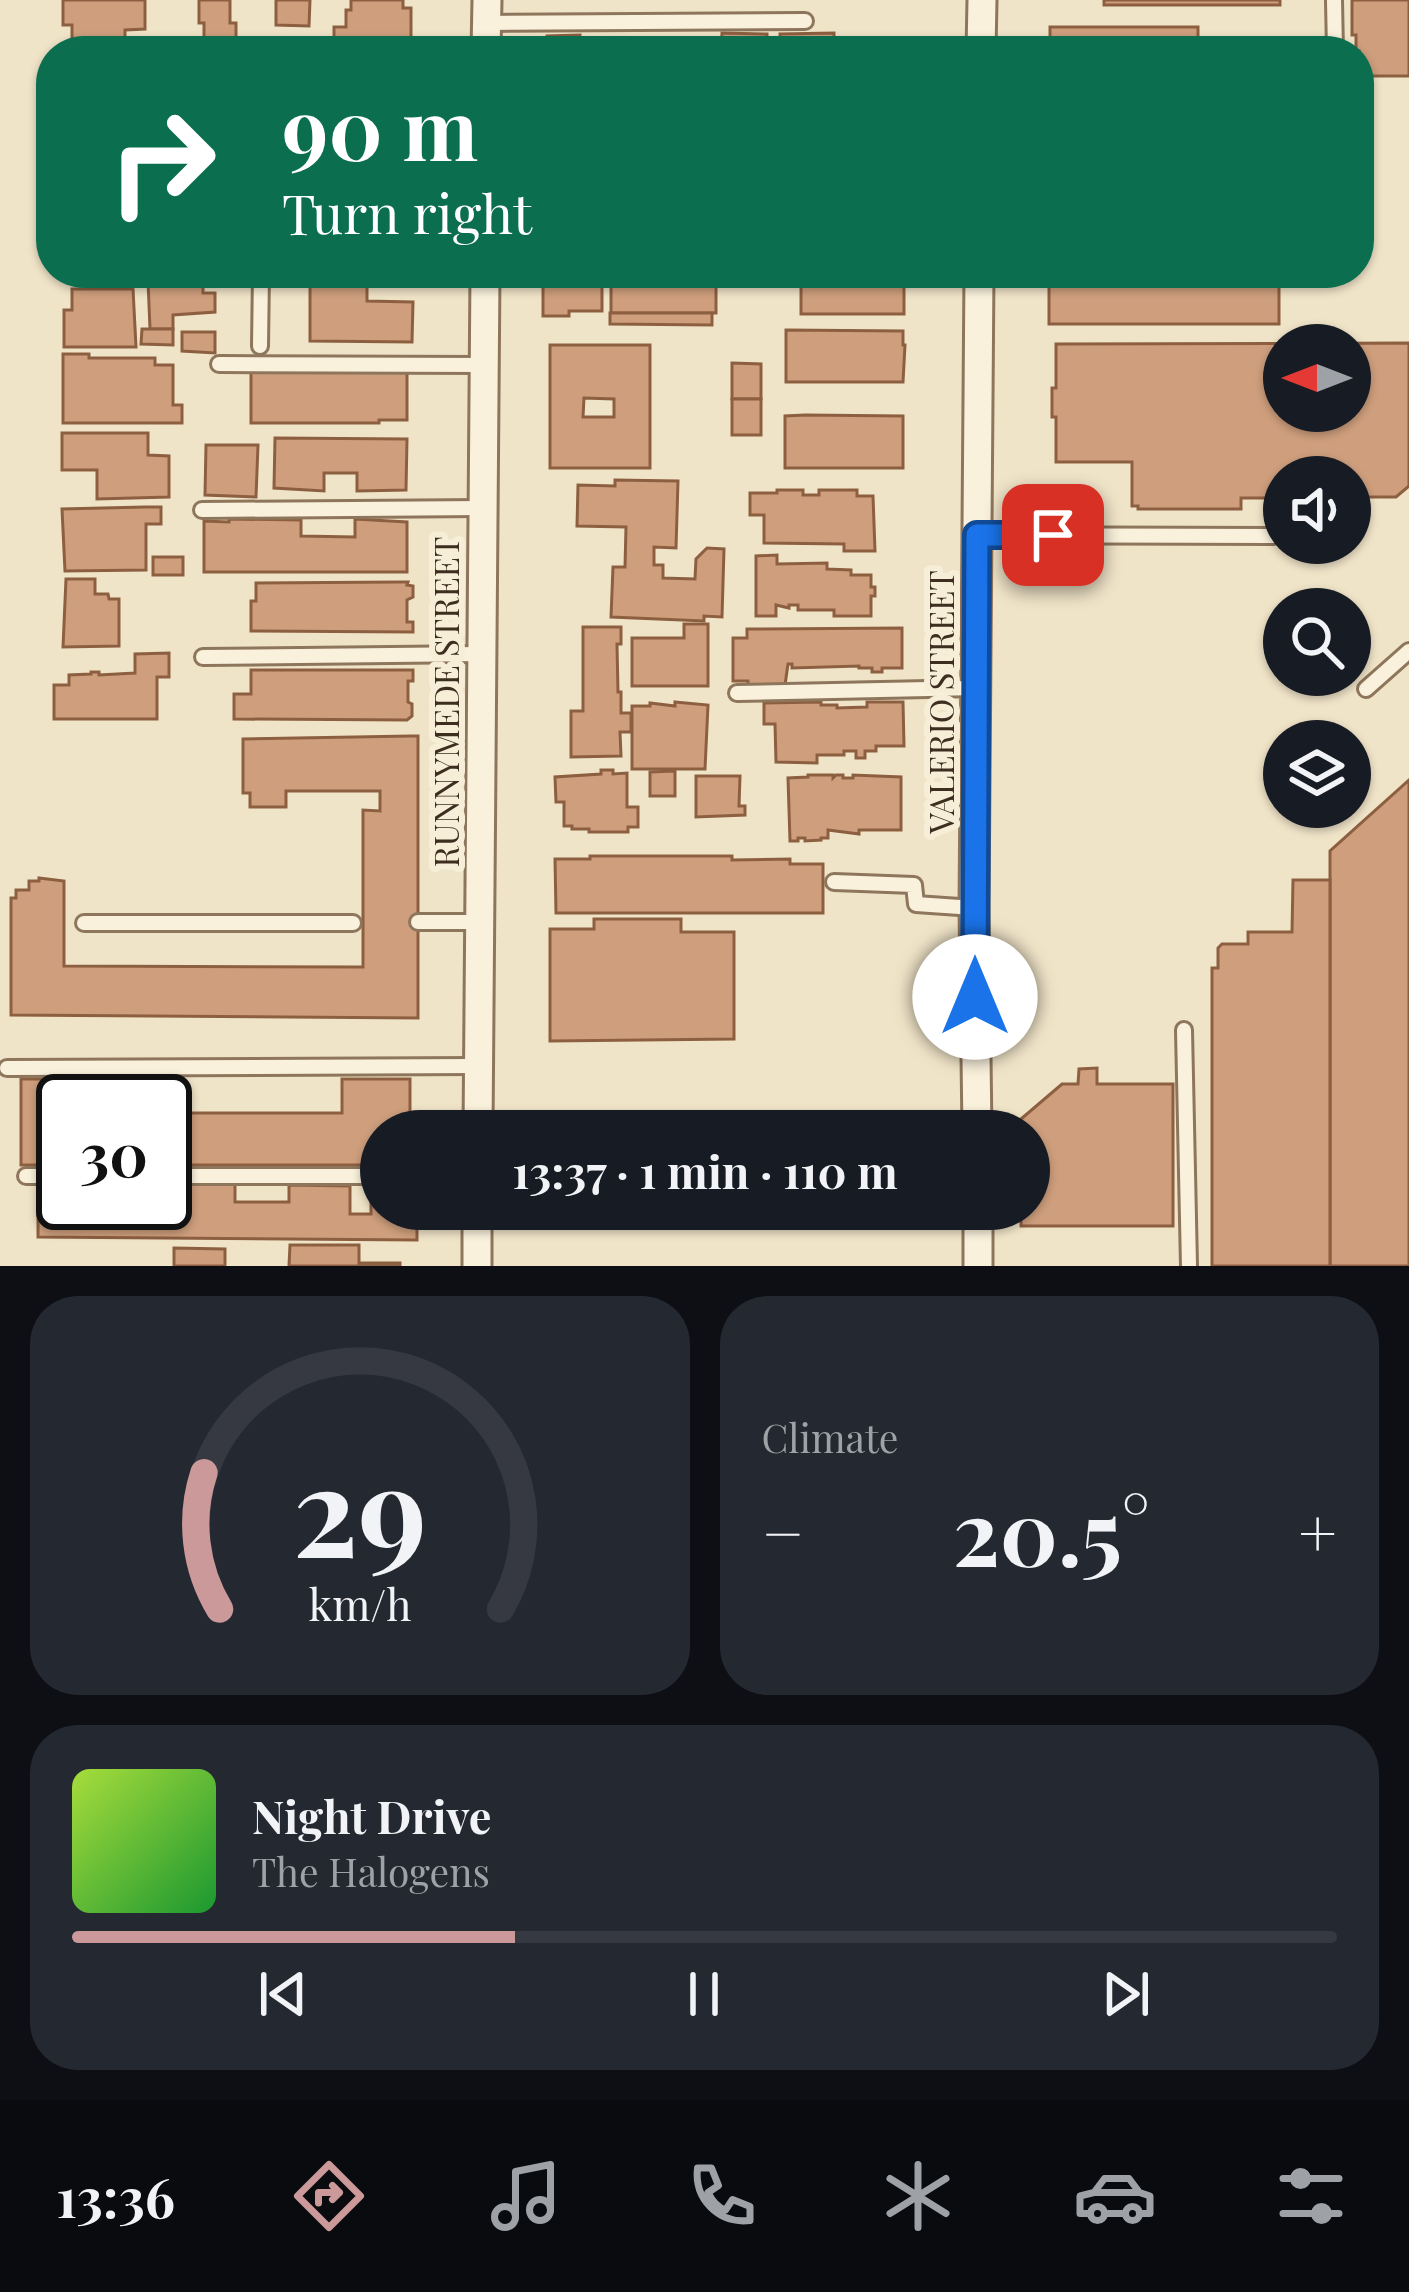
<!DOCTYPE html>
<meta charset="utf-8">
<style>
:root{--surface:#171b24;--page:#242831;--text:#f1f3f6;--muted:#9ea1a6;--line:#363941;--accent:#cc999b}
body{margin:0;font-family:"Playfair Display",serif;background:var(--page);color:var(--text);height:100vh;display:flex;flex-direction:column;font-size:45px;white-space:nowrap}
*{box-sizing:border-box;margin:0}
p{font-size:39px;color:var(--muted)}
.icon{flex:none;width:66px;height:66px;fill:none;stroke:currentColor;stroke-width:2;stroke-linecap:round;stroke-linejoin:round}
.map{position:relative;height:1266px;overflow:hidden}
.side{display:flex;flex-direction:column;gap:30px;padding:30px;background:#0d0f14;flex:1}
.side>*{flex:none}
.top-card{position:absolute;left:36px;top:36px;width:1338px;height:252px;border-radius:48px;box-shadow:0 3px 9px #0004;background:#0b6e4f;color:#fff;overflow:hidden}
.needle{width:78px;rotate:270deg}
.controls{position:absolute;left:1263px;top:324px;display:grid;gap:24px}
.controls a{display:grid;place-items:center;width:108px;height:108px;border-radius:50%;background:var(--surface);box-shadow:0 3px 9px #0004;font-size:60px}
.speed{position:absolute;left:36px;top:1074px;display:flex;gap:24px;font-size:60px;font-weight:700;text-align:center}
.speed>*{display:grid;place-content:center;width:156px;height:156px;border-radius:50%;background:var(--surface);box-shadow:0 3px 9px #0004;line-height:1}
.speed .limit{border:6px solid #111;border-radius:18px;background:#fff;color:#111}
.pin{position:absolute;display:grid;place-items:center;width:102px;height:102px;color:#fff;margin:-51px;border-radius:24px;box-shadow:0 6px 18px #0006}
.me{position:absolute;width:132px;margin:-66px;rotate:0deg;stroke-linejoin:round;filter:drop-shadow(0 0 9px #0008)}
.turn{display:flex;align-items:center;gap:42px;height:252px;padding:0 48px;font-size:54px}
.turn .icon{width:156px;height:156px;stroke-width:2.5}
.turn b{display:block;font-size:84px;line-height:102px}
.big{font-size:90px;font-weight:700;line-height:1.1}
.side .widget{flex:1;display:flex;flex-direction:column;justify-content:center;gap:18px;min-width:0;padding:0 42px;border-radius:48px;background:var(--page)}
.side .dial{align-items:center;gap:0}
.dial svg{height:312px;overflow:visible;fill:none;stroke:var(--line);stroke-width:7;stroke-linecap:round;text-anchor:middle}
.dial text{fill:var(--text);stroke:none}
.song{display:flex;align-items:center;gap:36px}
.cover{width:144px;height:144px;border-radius:18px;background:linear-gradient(135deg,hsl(80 70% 55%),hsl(130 70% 35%))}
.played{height:12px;border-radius:6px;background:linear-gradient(90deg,var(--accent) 35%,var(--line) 35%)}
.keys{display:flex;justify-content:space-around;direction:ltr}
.heat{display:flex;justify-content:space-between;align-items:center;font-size:66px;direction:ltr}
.side .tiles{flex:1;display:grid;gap:30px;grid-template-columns:1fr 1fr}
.widget:last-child{grid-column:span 2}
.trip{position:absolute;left:360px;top:1110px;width:690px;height:120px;border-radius:60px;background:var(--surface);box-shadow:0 3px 9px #0004;font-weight:700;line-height:120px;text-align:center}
.menu{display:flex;height:192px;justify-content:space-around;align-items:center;background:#090b0e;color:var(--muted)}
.menu .icon{width:84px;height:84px}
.menu .selected{color:var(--accent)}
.menu b{font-size:54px;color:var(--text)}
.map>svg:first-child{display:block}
.building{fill:#cf9f7d;stroke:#8d5f41;stroke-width:3;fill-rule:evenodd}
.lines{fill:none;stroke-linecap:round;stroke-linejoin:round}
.service-casing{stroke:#8d765c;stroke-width:20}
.minor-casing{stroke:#8d765c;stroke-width:33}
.service{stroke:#faf1dc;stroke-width:14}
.minor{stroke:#faf1dc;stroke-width:27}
.route-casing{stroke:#114b97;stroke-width:30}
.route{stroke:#1a73e8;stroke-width:21}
.labels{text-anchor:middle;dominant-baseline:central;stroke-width:12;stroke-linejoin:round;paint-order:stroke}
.street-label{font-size:33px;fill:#3d2e20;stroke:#f7eed8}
</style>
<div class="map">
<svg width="1409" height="1266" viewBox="0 0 1409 1266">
<rect width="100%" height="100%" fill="#f0e4c8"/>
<g class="building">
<polygon points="63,0 145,0 145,29 125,30 125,46 72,45 72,25 63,25"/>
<polygon points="199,0 230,0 230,23 236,23 236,51 204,51 204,23 199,23"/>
<polygon points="276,0 310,0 309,26 276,25"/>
<polygon points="351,0 403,0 403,8 411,8 411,51 334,51 334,27 346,27 346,10 351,10"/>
<rect x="1104" y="0" width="176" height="5"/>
<polygon points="1352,0 1409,0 1409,76 1359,76 1359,51 1356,51 1356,35 1352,35"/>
<rect x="1050" y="27" width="148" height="24"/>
<polygon points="722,33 767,34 767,51 721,51"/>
<polygon points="834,33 834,51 780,51 780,34"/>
<polygon points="580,35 580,39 614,39 614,51 547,51 547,36"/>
<polygon points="310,273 367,273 367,301 413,302 412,342 310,341"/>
<polygon points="543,273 602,273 602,311 569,311 569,316 543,316"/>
<rect x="611" y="273" width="105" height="40"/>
<rect x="801" y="273" width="103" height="41"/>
<rect x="1049" y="273" width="230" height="51"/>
<polygon points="148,281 203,281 203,293 215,293 215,312 173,315 173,329 150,329"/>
<polygon points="72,289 133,289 136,347 64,347 64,310 72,310"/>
<polygon points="610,313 712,313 712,325 610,324"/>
<polygon points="142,329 173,329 173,345 141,344"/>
<polygon points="786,330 903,331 903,345 905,345 903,382 786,382"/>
<polygon points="182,332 215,332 215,353 182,351"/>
<path d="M1409 343V486L1396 497H1350V477H1284V498H1241V509H1138V506H1132V462H1056V417H1052V388H1056V344ZM1284 345H1350V411H1284Z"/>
<path d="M550 345H650V468H550ZM584 398 614 399V417H583Z"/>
<polygon points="63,354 89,354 89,358 155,358 155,365 173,365 173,405 182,405 182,423 63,423"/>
<polygon points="732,363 761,364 761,399 732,399"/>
<polygon points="258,368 407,371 407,420 379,420 379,423 251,423 251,372 258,372"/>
<rect x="732" y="399" width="29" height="36"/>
<polygon points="805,415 903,416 903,468 785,468 785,416"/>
<polygon points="62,433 148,433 148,455 169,456 169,497 97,499 97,470 62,470"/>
<polygon points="275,438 407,439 406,490 357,491 357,473 324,473 324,491 274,488"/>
<polygon points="206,445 258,445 256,497 205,495"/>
<polygon points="615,480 678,481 676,548 654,547 654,565 663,565 663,578 695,579 696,559 707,548 724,549 722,617 704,616 704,621 611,617 613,567 625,567 626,527 577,526 578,485 615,486"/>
<polygon points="777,490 803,490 803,495 819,495 819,490 857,490 857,496 873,496 875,551 844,551 844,544 764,543 764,515 750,515 750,493 777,493"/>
<polygon points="145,507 161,507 161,524 146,524 146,570 65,571 62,509"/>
<polygon points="229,519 301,520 301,536 355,537 355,519 407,522 407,572 204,572 204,521 229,522"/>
<polygon points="777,555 777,564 827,563 827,569 851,570 851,575 871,575 871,587 875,587 875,596 871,596 871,616 834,616 834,610 798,610 798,605 789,605 789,608 776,605 776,616 756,616 756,556"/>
<rect x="153" y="557" width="30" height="18"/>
<polygon points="66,579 95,579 95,594 108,594 109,599 119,599 119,646 63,647"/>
<polygon points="400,582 408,582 407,585 413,586 413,597 407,600 407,622 413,622 413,632 251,631 251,601 256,601 256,583"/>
<polygon points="684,624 708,624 708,686 632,686 632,638 684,638"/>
<polygon points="583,627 621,627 621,644 617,644 618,692 621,692 621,713 631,713 631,732 620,732 621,756 571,757 571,711 583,711"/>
<polygon points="902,628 902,668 882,668 882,672 872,672 872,668 859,668 859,666 792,668 792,664 788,664 785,685 748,685 748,681 733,681 733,638 747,638 747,629"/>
<polygon points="169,653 169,677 157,677 157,719 54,719 54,685 69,685 69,675 91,674 91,672 99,672 99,675 135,673 135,654"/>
<polygon points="251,670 413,670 413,681 408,681 408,702 412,704 412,716 407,720 234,719 234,694 251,694"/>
<polygon points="675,702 708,705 705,769 632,769 632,706 650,706 650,703 675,706"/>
<polygon points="821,702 821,705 837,705 837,708 867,707 867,702 903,702 904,746 876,746 876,751 865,751 865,758 856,758 856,751 844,751 844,755 817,755 817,763 776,762 775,724 764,724 764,703"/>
<polygon points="411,736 418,736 418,1018 11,1015 11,898 16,898 16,890 29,890 29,881 39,881 39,878 64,881 64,966 363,967 363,810 380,811 380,791 286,791 286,807 250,807 250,793 243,793 243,739"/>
<polygon points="601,770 613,770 613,774 627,773 627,807 638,807 638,827 628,827 628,832 589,832 589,829 572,829 572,826 564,826 564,802 556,802 555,777 601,774"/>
<polygon points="675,771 675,796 650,796 650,772"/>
<polygon points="808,775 833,775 833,778 836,775 843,775 843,778 853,778 853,775 901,777 901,830 859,830 859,834 828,830 828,838 821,838 821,840 805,841 805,838 798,838 798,841 790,841 788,778 808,777"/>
<polygon points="696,776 740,776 739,806 745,806 745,815 696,817"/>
<polygon points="1409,780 1409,1266 1330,1266 1330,851"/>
<polygon points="590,856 732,856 732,860 790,859 790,864 823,864 823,913 556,913 555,859 590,859"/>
<polygon points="1293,880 1330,880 1330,1266 1212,1266 1212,968 1218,968 1218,948 1222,944 1248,944 1248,932 1292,932"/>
<polygon points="594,919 681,919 681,932 734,932 734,1039 550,1041 550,929 594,929"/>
<polygon points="1097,1068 1097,1084 1173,1084 1173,1226 1021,1226 1021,1209 1029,1209 1029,1131 1021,1131 1021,1119 1062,1084 1078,1084 1079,1069"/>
<polygon points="21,1079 90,1079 90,1101 63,1101 63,1165 21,1165"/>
<polygon points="342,1079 410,1079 410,1131 381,1131 381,1165 165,1165 165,1113 342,1113"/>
<polygon points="38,1177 63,1177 63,1203 165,1203 165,1180 235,1181 235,1202 289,1202 289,1185 350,1186 350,1214 371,1214 371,1183 381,1183 381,1209 417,1209 417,1240 38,1237"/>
<polygon points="290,1245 359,1245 359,1263 400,1263 400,1266 289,1266"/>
<polygon points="174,1248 225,1249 225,1266 174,1266"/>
</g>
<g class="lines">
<g class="service-casing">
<g id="service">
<polyline points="1334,0 1335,51"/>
<polyline points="487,23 805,21"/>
<polyline points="260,346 261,273"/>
<polyline points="219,364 484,365"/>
<polyline points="202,510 483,508"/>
<polyline points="977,535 1274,536"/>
<polyline points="203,657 482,654"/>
<polyline points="1366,689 1409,651"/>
<polyline points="737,693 976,688"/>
<polyline points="834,882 914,885 916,904 974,908"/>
<polyline points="418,922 480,922"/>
<polyline points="84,923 353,923"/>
<polyline points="1184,1030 1189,1266"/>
<polyline points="7,1068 478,1066"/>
<polyline points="26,1176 63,1176"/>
<polyline points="165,1176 381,1176"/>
</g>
</g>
<g class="minor-casing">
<g id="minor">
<polyline points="486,51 487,0"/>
<polyline points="981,51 982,0"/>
<polyline points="478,1131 485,273"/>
<polyline points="977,1131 974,908 979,273"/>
<polyline points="978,1209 978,1266"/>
<polyline points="477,1266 477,1209"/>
</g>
</g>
<use href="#service" class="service"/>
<use href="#minor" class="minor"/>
</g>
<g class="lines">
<g class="route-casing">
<polyline id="route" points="975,997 977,535 1053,535"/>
</g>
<use href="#route" class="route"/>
</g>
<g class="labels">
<g class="street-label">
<text transform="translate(445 702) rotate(-90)">RUNNYMEDE STREET</text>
<text transform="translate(940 702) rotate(-90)">VALERIO STREET</text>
</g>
</g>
</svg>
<div class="controls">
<a><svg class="needle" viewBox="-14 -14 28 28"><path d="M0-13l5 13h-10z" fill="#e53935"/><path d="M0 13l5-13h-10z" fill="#9ea1a6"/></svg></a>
<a><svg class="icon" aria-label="sound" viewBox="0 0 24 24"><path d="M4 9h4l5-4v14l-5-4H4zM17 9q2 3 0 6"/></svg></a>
<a><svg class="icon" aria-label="search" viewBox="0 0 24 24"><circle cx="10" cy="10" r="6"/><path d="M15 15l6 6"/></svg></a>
<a><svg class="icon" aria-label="layers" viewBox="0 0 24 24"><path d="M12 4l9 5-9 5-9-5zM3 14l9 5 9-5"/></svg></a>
</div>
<div class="speed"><div class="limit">30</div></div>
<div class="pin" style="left:1053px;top:535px;background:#d93025"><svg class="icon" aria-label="arrive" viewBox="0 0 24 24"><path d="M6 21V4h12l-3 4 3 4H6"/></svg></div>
<svg class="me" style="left:975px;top:997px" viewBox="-20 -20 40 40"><circle r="19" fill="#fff"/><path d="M0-13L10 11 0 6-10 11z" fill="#1a73e8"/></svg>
<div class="trip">13:37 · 1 min · 110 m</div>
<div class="top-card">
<div class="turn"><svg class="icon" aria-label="right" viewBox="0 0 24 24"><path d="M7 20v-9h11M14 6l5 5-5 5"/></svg><div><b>90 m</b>Turn right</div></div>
</div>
</div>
<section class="side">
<div class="tiles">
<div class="widget dial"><svg viewBox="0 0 100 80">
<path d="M14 69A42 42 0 1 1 86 69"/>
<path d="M14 69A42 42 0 0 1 10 34" stroke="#cc999b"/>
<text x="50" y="56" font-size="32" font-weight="700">29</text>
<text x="50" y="72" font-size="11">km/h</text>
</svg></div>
<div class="widget"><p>Climate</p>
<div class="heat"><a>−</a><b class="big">20.5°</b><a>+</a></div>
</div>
<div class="widget">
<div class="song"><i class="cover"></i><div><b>Night Drive</b><p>The Halogens</p></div></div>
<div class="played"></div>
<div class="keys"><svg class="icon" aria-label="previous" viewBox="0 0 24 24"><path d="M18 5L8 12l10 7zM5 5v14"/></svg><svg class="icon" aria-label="pause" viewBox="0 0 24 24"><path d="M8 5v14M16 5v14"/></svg><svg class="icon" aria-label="next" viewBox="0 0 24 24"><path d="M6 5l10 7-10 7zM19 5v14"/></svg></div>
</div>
</div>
</section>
<nav class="menu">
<b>13:36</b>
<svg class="icon selected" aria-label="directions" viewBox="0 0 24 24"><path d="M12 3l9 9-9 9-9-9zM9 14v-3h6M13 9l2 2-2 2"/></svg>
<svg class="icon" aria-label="music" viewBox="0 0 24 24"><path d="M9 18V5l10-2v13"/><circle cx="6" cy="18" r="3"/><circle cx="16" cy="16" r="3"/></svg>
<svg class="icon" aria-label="phone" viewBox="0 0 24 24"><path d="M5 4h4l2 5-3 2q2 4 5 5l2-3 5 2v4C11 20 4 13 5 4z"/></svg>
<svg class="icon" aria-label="climate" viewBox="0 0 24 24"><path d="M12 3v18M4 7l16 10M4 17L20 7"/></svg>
<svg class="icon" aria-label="car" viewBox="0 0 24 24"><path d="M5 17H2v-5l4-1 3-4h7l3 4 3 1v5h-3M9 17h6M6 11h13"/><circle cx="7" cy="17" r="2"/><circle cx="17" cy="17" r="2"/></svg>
<svg class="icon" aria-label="filters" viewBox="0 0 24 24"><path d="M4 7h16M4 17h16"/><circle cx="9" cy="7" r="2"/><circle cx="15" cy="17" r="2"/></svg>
</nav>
